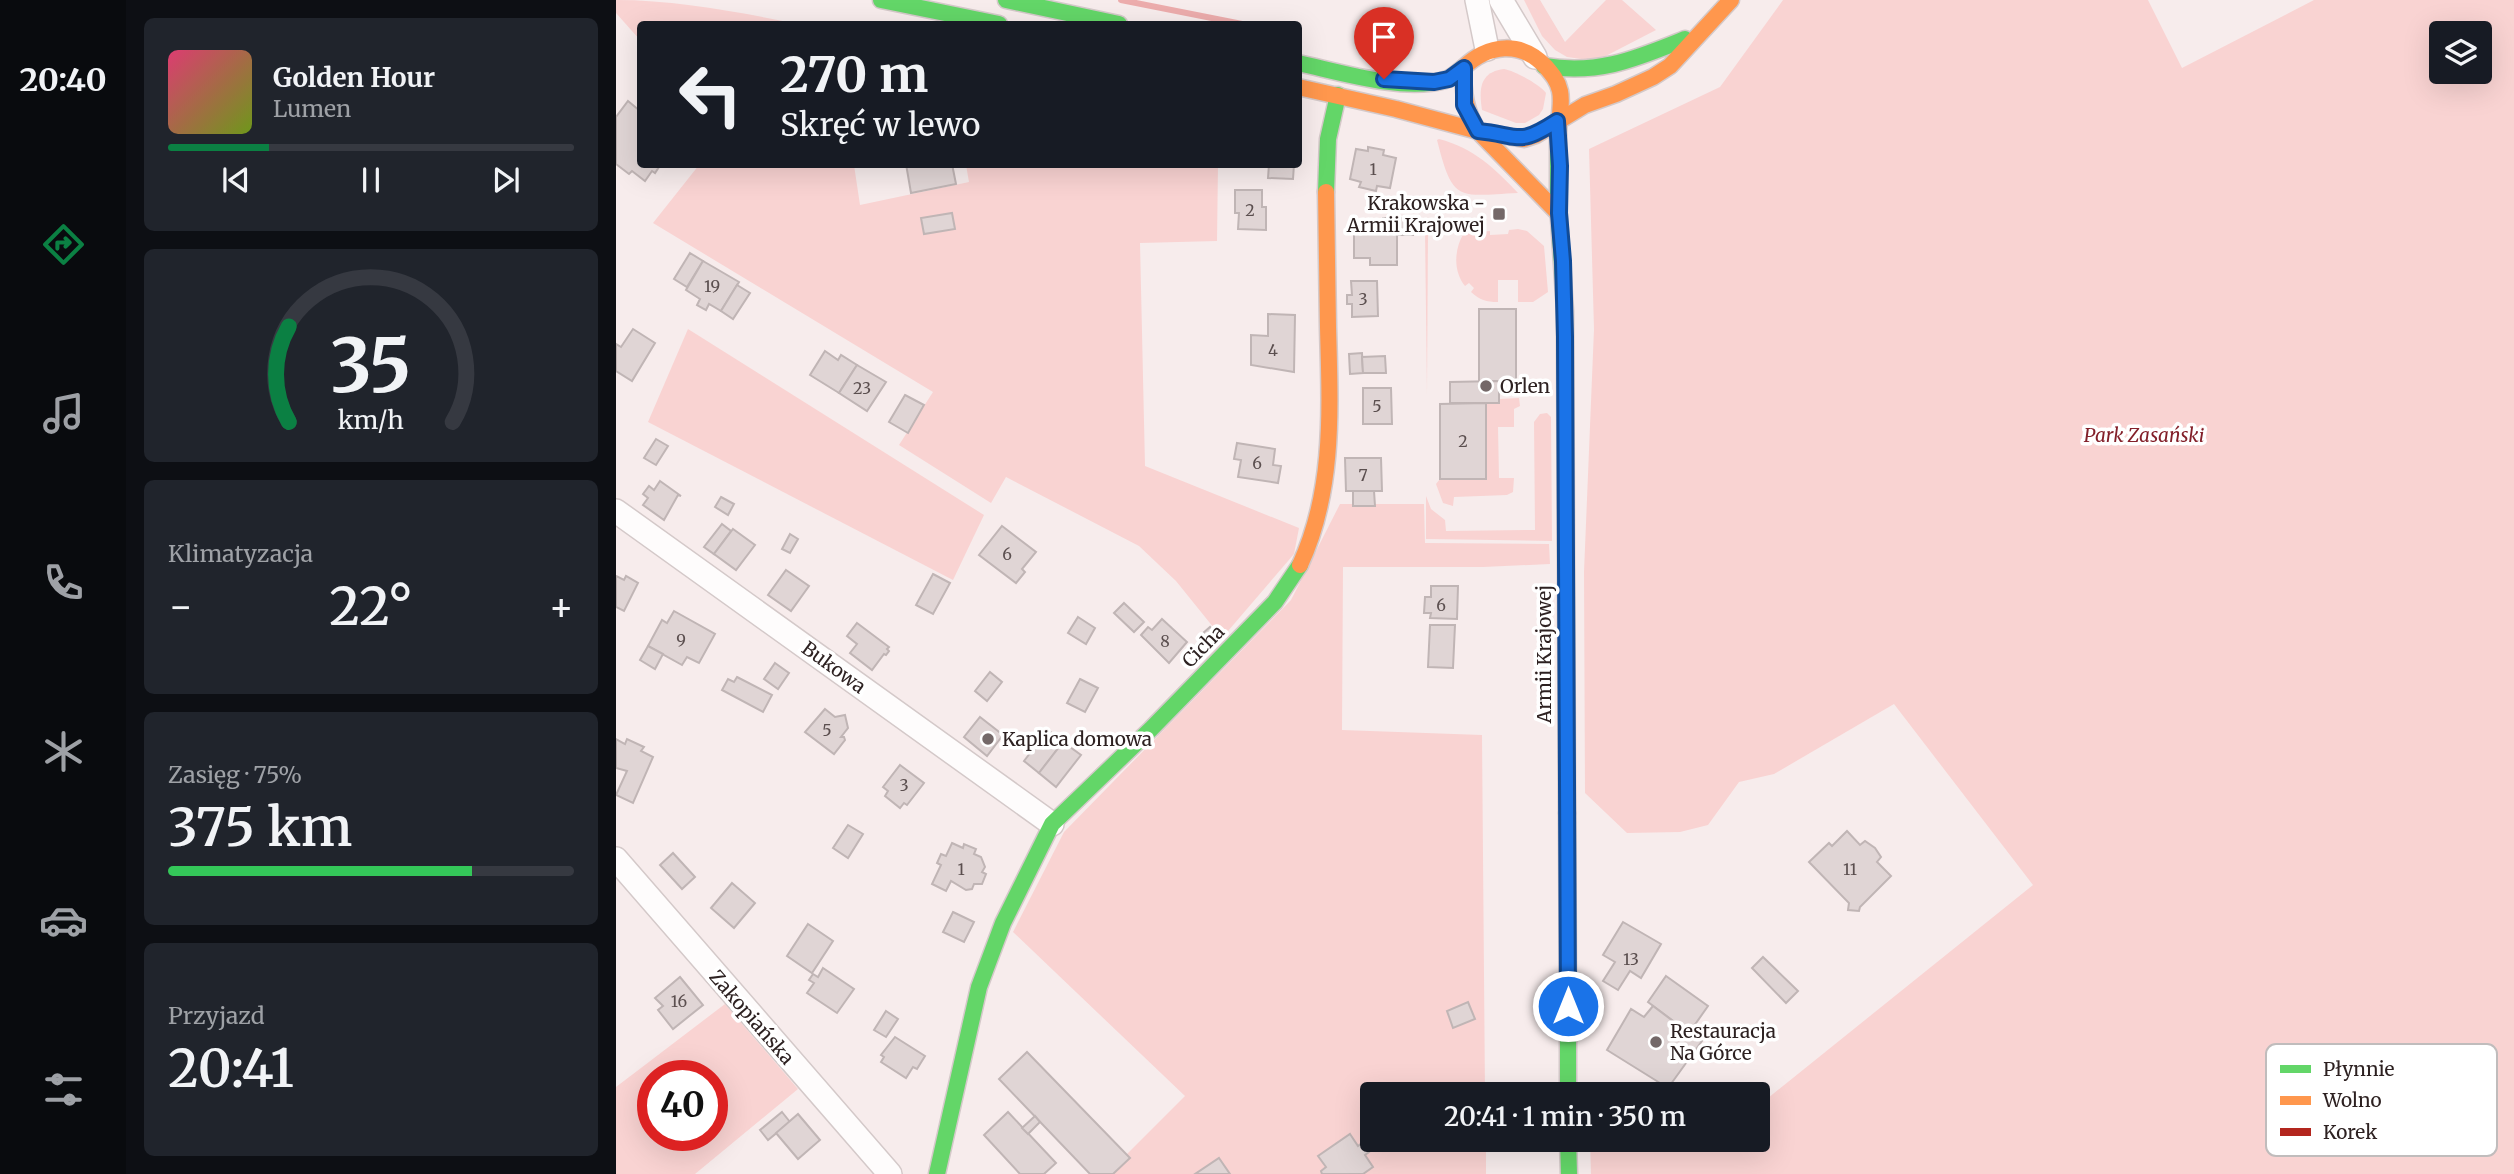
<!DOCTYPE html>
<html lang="pl">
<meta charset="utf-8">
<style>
:root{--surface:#171b24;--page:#20242c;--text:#f1f3f6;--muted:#9ea1a6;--line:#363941;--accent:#0b8043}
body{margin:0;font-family:Merriweather,serif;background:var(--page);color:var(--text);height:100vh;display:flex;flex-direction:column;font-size:26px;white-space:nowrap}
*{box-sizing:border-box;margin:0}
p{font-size:23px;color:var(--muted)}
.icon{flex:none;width:38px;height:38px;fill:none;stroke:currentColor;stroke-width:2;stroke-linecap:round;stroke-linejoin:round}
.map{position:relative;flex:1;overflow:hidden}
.details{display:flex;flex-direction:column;gap:18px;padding:18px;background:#0d0f14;width:490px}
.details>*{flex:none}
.banner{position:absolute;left:21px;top:21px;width:665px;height:147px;border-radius:7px;box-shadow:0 7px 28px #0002;background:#171b24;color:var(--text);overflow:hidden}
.buttons{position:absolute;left:1813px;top:21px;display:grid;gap:14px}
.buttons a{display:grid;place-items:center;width:63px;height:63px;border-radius:7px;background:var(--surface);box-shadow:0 7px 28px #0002;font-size:35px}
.speed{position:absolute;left:21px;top:1060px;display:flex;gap:14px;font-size:35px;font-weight:700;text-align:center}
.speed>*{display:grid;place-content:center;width:91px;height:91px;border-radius:50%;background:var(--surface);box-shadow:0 7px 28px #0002;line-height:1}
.speed .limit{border:10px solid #d22;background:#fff;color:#111}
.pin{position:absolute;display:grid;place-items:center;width:60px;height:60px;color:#fff;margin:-72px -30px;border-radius:50% 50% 50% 0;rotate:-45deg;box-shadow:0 0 7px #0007}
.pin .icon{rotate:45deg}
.me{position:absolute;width:77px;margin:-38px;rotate:0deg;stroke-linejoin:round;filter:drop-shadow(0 0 5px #0008)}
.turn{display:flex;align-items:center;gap:24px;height:147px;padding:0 28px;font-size:32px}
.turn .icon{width:91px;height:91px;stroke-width:2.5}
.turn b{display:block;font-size:49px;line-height:60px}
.big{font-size:52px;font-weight:600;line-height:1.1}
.details .widget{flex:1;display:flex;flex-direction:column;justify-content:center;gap:10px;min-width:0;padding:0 24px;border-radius:10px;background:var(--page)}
.details .dial{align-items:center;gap:0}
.dial svg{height:182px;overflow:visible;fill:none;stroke:var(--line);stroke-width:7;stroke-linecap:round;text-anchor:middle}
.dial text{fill:var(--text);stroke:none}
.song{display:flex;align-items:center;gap:21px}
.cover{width:84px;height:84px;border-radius:10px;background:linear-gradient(135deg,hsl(340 70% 55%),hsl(80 70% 35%))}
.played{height:7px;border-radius:4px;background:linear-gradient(90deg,var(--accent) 25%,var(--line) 25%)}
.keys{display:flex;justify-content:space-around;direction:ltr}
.heat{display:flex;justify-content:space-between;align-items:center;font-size:38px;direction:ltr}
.charge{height:10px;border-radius:5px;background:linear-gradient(90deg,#34c759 75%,var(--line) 0)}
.trip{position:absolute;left:744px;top:1082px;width:410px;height:70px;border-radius:7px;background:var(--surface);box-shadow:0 7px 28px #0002;font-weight:600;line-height:70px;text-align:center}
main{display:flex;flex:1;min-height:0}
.tabs{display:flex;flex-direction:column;width:126px;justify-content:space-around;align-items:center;background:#090b0e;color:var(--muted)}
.tabs .icon{width:49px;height:49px}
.tabs .current{color:var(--accent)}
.tabs b{font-size:32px;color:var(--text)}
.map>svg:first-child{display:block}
.green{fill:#f9d3d2;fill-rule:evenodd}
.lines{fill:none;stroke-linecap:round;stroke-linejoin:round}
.stream{stroke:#ecacac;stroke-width:6}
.building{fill:#e0d5d5;stroke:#c0b5b5;stroke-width:2}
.street-casing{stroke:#d4c9c9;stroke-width:26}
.fast-casing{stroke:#d4c9c9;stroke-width:19}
.slow-casing{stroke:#d4c9c9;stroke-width:19}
.jam-casing{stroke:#d4c9c9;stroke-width:19}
.street{stroke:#fefcfc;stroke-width:23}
.fast{stroke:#63d668;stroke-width:16}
.slow{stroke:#ff974d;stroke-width:16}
.jam{stroke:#b3261e;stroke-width:16}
.route-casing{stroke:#114b97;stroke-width:18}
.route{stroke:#1a73e8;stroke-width:12}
.poi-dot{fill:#746868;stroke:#fff;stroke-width:2.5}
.labels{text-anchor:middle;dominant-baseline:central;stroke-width:7;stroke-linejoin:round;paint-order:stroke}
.number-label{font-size:16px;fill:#5b4f4f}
.poi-label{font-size:19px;fill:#2d2121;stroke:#fff;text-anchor:start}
.park-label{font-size:19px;font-style:italic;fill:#83202a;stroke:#fff}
.street-label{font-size:19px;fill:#2d2121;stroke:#fff}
.key{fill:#fff;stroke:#c0bcbc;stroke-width:2}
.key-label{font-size:19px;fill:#2d2121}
</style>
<main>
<nav class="tabs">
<b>20:40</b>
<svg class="icon current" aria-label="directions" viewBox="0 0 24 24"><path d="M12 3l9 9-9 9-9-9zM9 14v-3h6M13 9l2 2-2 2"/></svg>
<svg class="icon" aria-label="music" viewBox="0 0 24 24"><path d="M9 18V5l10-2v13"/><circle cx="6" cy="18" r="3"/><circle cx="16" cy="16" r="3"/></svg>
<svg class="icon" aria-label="phone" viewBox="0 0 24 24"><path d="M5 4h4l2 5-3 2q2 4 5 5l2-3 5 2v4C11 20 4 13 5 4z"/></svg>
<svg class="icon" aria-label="climate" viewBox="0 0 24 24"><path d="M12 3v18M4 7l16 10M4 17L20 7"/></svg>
<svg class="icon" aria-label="car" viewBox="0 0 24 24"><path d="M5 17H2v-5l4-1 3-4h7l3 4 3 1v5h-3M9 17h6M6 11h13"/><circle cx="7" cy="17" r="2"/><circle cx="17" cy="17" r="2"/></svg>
<svg class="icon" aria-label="filters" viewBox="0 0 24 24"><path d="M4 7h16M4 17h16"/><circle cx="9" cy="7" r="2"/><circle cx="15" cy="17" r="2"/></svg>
</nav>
<section class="details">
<div class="widget">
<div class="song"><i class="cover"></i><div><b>Golden Hour</b><p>Lumen</p></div></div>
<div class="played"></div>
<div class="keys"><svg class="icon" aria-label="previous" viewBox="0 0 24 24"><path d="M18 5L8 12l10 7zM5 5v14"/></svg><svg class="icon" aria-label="pause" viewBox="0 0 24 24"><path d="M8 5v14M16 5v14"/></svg><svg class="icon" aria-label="next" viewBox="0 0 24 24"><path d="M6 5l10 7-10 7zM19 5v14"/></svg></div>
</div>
<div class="widget dial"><svg viewBox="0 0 100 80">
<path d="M14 69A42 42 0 1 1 86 69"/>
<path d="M14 69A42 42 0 0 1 14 27" stroke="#0b8043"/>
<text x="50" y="56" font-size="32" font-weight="700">35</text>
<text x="50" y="72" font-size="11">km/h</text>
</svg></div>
<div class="widget"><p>Klimatyzacja</p>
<div class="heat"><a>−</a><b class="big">22°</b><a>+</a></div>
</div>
<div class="widget"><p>Zasięg · 75%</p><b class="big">375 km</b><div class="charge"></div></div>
<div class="widget"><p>Przyjazd</p><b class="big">20:41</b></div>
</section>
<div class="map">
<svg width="1898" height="1174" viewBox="0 0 1898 1174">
<rect width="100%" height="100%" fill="#f7ecec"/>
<g class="green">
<path d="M0 0C61 0 122 12 182 24H24V40L0 13Z"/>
<polygon points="908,0 924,0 949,42 990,0 1006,0 1040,30 980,61 951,57 939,50 926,36"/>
<path d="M1167 0H1532L1566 68 1698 0H1898V1174H975L974 1139H1141V1098H1152L1417 885 1278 704 1158 774 1123 782 1092 825 1064 832 1011 833 969 793 968 572 978 329 973 149 1104 87ZM1825 33H1864V72H1825Z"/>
<path d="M888 69C899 71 923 84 930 93L927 109 923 115 909 123H900L866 110C863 90 863 72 888 69Z"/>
<path d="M823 139C858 148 878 168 902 193 841 196 837 203 821 140Z"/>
<polygon points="83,165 238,165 244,205 353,182 350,165 602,165 601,241 524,243 529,466 683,528 678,554 606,638 560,581 523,546 390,477 375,503 283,445 317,392 37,223"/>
<polygon points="809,229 812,229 811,395"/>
<path d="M902 229 911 231 928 246 932 292 917 302H902V280H882V302C870 302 864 300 855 292L858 288 853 283 849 286C837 271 838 249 848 233L874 231V235L892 234 893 230Z"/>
<polygon points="72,329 368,515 337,580 32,422"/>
<polygon points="903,398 904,406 898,409 898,427 882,427 883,478 898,478 897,492 891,495 838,497 837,506 827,503 820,484 824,479 870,479 870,403 883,403 883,399"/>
<polygon points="931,413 935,417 936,541 810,539 810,496 815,509 829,520 830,531 919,530 918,422 924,414"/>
<polygon points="724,504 808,504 809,543 933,544 934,564 867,567 727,567 726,730 866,735 869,1094 756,1094 756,1139 870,1139 870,1174 491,1174 569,1096 397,932 448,832 675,600"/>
<path d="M109 1004 182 1089 79 1174H0V1087ZM37 1076H96V1136H37Z"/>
</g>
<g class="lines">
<polyline class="stream" points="505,0 626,24"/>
</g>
<g class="building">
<polygon points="12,101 24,111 24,164 45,164 39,173 36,171 29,181 16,171 13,174 0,164 0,117"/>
<polygon points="752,147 768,150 767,155 780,158 774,188 761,186 760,191 743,187 745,182 734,179 740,149 752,151"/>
<polygon points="290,164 336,164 340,184 295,193"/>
<polygon points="653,164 678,164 677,179 652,178"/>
<polygon points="619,190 646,190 646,207 650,207 650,230 622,229 623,213 619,213"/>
<polygon points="336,213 339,229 308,234 305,218"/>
<polygon points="767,218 797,218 797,235 782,235 781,232 767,231"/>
<polygon points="738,231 781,232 781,265 754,265 754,258 738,258"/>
<polygon points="74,253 87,261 71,287 58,279"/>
<polygon points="87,261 123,282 105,311 93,304 90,310 81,305 84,299 70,290"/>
<polygon points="735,281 761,281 762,316 736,317 736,304 731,304 731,295 736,295"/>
<polygon points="121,285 134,293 117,319 105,311"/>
<rect x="863" y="309" width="37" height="72"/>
<polygon points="652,314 679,315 678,372 635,365 635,335 652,336"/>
<polygon points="17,329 39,343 16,381 0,371 0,344 5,347"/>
<polygon points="209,351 222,360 225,355 241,365 223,393 194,375"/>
<polygon points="746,353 747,373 734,374 733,354"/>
<polygon points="769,356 770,373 747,373 746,357"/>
<polygon points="241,365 270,382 251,411 223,393"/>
<polygon points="883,381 883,403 834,403 834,382"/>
<polygon points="747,388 775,388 776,424 747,424"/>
<polygon points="289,395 308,405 292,433 273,422"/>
<polygon points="870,403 870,479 824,479 824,404"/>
<polygon points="40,439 52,446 40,465 28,458"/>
<polygon points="621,443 659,449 657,465 665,466 662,483 622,477 625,460 618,459"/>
<polygon points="729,458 765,458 766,491 730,491"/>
<polygon points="44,481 65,496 62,495 48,520 27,505 32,498 27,494 33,486 38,490"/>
<polygon points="737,491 758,491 759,506 737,506"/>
<polygon points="105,497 118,504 112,515 99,507"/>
<polygon points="106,524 115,531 98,554 88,547"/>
<polygon points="386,526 420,552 406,569 409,572 400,583 363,555"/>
<polygon points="117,529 139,545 120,570 98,554"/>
<polygon points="174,534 182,539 174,553 166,549"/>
<polygon points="170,570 193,586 175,611 152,595"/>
<polygon points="317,574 334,583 317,614 300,605"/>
<polygon points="0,576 8,580 10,576 22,583 8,611 0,607"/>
<polygon points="815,586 842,586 841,619 814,618 815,613 808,613 809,597 815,597"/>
<polygon points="508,603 528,622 518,632 498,613"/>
<polygon points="58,611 99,634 83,663 71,657 66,665 32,646 46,620 51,623"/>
<polygon points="462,617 479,628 470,644 452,633"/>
<polygon points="546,619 571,642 553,663 525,635 532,627 536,630"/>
<polygon points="241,623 273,647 271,649 273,651 270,655 268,654 256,670 234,653 241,644 231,636"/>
<polygon points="814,625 839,625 837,668 812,667"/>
<polygon points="594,627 603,638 597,644 587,633"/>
<polygon points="32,646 47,654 39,669 24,660"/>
<polygon points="159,663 173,673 162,689 148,679"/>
<polygon points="374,672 386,682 371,701 359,691"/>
<polygon points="121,677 156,695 147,712 106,690 112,679 118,682"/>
<polygon points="464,679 482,688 469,712 451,703"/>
<polygon points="209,709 219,717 229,715 232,728 225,737 228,737 229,740 218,754 189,732"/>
<polygon points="364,717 387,735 371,756 348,737"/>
<polygon points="432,730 447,742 423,773 408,761"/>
<polygon points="0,739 9,744 11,739 28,747 25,751 37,757 17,803 0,795 11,771 0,768"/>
<polygon points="447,742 465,755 440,787 423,773"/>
<polygon points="284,765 308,783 291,805 288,803 284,808 269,796 272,791 267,787"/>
<polygon points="232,825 247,834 232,858 217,848"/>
<polygon points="1231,831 1244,845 1249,841 1259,848 1265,857 1261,862 1275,876 1244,907 1243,911 1232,910 1233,903 1193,862 1213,843 1216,846"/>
<polygon points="336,843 347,848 348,844 360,849 358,854 365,857 369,867 366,872 370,874 366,884 358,884 356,889 350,890 335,881 330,891 316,884 325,865 321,863 325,854 330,856"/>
<polygon points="57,853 79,877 66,889 44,865"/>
<polygon points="116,883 139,903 118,928 95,908"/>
<polygon points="337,912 358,922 348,942 327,932"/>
<polygon points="1007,922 1045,944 1025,978 1014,971 1002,990 987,981 999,962 987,955"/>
<polygon points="192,924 217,941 196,973 171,956"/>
<polygon points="1147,957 1182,991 1170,1003 1136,968"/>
<polygon points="207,968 238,989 221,1013 191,993 198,983 193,980 197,974 202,977"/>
<polygon points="1050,976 1092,1006 1073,1033 1032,1002"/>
<polygon points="64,977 87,1005 57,1029 42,1010 47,1006 39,998"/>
<polygon points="852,1002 859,1019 837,1028 831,1011"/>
<polygon points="1037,1006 1073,1033 1079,1025 1091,1034 1052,1088 991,1050 1015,1009 1028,1017"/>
<polygon points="270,1011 282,1019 270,1037 258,1030"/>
<polygon points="279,1037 309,1056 301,1069 297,1067 290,1078 265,1062 268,1057 265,1055"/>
<polygon points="411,1052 514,1158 497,1174 474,1174 383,1079"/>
<polygon points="916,1089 916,1094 882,1094 882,1090"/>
<polygon points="166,1112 174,1122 152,1140 144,1130"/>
<polygon points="392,1112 440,1163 428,1174 404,1174 368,1135"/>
<polygon points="182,1114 204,1140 182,1159 160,1133"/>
<polygon points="419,1116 424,1122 412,1134 406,1128"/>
<polygon points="734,1134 742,1146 746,1143 753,1152 749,1155 757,1167 747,1174 706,1174 705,1171 710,1167 702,1156"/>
<polygon points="603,1158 614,1174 579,1174"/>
</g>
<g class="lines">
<g class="street-casing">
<g id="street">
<polyline points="861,0 871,49"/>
<polyline points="885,0 919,57"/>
<polyline points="0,511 436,824"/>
<polyline points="0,859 274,1174"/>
</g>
</g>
<g class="fast-casing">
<g id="fast">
<polyline points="265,0 383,24"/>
<polyline points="390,0 503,24"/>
<path d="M682 63C724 72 787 92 829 80 836 78 841 73 847 68"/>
<path d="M928 66C983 75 1019 59 1069 39"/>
<polyline points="942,135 942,203 949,311 951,813"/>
<polyline points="710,192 712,139 722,95"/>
<polyline points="952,995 952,1094"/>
<polyline points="952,1139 953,1174"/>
<polyline points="321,1174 363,987 387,923 436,824 535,729 659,602 684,565"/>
</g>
</g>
<g class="slow-casing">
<g id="slow">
<polyline points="682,87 780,109 862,131 908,139 920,135 969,105 1000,94 1037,77 1054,66 1115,0"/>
<path d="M942 213 862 131C849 111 847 92 847 68 872 44 905 40 930 67 936 74 942 81 944 91 947 105 942 121 942 135"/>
<path d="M684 565C719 489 714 408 712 327 711 282 711 237 710 192"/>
</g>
</g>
<g class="jam-casing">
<polyline id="jam" points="951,813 952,995"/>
</g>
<use href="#street" class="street"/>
<use href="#fast" class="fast"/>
<use href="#slow" class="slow"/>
<use href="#jam" class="jam"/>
</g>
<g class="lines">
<g class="route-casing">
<path id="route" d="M768 79 818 82 833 79 848 68V105L862 131C904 135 901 147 941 121L944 166 943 213 947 261 949 337 952 1006"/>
</g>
<use href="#route" class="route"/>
</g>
<g class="poi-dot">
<rect x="876" y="207" width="14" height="14" rx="3.5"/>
<circle cx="870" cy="386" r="7"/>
<circle cx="372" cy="739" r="7"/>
<circle cx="1040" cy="1042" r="7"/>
</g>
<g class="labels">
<g class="number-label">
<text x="757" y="169">1</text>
<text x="634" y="210">2</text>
<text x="96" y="286">19</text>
<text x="747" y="299">3</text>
<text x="657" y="350">4</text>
<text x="246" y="388">23</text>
<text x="761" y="406">5</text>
<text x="847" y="441">2</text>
<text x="641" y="463">6</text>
<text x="747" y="475">7</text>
<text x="391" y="554">6</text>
<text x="825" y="605">6</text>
<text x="65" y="640">9</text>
<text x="549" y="641">8</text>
<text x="211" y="730">5</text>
<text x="288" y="785">3</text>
<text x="345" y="869">1</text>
<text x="1234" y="869">11</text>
<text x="1015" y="959">13</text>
<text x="63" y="1001">16</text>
</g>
<g class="poi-label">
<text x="869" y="203" text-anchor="end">Krakowska -<tspan x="869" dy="22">Armii Krajowej</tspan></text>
<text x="884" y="386">Orlen</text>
<text x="386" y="739">Kaplica domowa</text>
<text x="1054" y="1031">Restauracja<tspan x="1054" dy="22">Na Górce</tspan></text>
</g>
<g class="park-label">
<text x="1528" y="435">Park Zasański</text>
</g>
<g class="street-label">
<text transform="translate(587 646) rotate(-45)">Cicha</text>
<text transform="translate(928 654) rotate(-90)">Armii Krajowej</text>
<text transform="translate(218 667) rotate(36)">Bukowa</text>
<text transform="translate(136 1017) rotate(49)">Zakopiańska</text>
</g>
</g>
<rect x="1650" y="1044" width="231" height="112" rx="10" class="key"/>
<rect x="1664" y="1065" width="31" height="8" fill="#63d668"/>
<rect x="1664" y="1096" width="31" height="9" fill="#ff974d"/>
<rect x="1664" y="1128" width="31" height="8" fill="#b3261e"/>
<g class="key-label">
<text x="1707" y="1076">Płynnie</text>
<text x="1707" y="1107">Wolno</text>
<text x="1707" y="1139">Korek</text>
</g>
</svg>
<div class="buttons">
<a><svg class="icon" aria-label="layers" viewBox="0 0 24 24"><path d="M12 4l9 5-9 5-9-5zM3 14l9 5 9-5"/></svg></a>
</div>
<div class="speed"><div class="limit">40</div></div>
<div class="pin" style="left:768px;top:79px;background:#d93025"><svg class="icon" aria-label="arrive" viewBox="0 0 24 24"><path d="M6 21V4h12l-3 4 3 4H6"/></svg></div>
<svg class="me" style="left:952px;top:1006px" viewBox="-20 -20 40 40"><circle r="17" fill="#1a73e8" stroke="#fff" stroke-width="3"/><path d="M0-11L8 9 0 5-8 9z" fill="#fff"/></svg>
<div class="trip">20:41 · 1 min · 350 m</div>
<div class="banner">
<div class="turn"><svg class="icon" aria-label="left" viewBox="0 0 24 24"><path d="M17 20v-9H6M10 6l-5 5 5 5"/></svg><div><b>270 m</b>Skręć w lewo</div></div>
</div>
</div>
</main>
